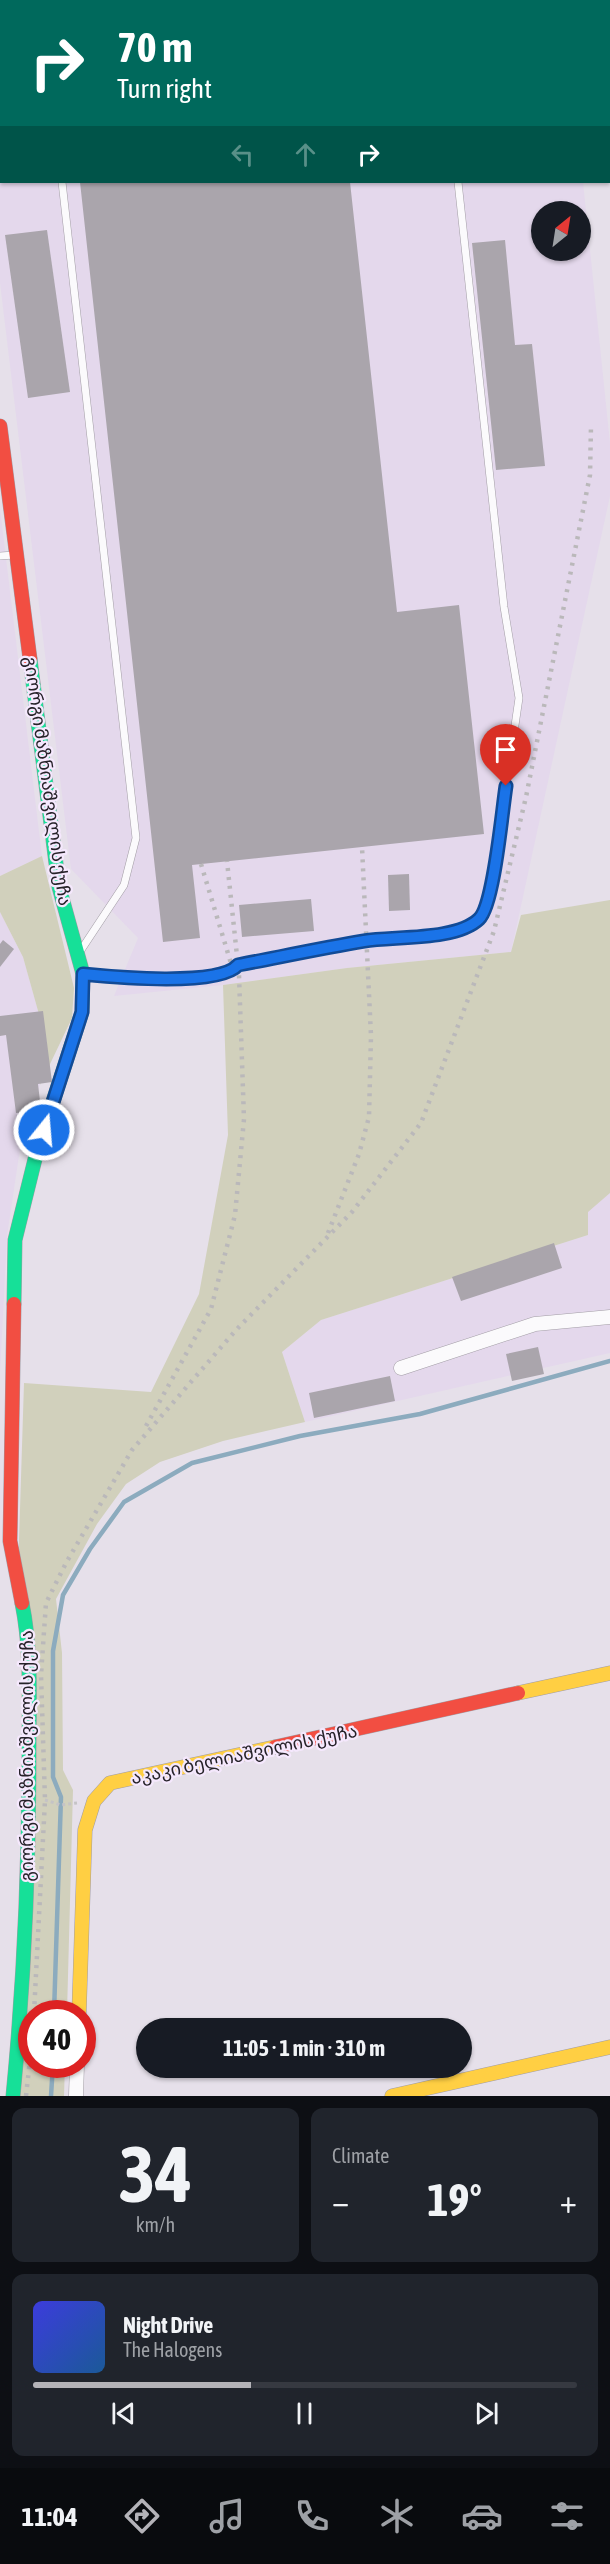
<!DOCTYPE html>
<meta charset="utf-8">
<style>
:root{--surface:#171b24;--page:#20242c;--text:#f1f3f6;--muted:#9ea1a6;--line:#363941;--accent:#b4b3b8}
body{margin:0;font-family:"Asap Condensed","Noto Sans Georgian",sans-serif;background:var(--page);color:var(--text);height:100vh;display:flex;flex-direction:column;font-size:22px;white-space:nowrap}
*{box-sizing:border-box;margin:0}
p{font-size:20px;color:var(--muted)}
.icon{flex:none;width:33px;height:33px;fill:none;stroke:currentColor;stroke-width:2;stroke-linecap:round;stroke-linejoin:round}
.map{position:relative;height:2096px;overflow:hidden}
.drawer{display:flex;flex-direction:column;gap:12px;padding:12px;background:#0d0f14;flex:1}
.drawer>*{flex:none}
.hud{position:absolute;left:0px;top:0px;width:610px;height:183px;box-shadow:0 2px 4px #0004;background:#00695c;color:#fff;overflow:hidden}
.needle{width:39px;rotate:30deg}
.controls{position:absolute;left:531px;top:201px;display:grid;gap:12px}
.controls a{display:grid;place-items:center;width:60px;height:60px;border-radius:50%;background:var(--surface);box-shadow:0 2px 4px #0004;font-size:30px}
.speed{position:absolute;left:18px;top:2000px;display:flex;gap:12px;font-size:30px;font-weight:700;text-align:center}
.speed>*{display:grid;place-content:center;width:78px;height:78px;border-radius:50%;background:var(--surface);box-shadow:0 2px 4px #0004;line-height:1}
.speed .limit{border:9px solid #d22;background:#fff;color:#111}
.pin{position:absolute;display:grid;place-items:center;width:51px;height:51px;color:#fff;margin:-62px -26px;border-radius:50% 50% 50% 0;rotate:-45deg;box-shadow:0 0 6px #0007}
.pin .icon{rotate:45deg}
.me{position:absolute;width:66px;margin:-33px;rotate:17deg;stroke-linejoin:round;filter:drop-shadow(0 0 4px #0008)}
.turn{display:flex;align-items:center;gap:21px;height:126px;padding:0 18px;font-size:27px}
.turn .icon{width:78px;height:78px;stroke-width:2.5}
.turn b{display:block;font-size:42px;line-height:51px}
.lanes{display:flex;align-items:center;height:57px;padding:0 18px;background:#0003;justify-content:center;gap:30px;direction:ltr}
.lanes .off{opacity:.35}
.big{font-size:45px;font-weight:700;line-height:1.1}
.drawer .card{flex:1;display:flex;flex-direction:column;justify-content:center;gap:9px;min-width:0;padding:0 21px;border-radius:12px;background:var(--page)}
.drawer .dial{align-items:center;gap:0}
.dial b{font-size:78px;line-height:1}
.song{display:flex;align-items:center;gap:18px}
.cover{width:72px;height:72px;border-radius:9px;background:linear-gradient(135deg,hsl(240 70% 55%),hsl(210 70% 35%))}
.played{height:6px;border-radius:3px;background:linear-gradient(90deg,var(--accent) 40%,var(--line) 40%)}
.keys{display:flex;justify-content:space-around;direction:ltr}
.heat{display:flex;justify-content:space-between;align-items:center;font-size:33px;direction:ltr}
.drawer .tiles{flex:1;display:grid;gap:12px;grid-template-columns:1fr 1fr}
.card:last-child{grid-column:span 2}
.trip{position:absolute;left:136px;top:2018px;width:336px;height:60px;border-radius:30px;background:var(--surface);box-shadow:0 2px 4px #0004;font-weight:700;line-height:60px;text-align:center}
.dock{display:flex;height:96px;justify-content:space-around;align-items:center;background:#090b0e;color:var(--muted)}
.dock .icon{width:42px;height:42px}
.dock .on{color:var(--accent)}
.dock b{font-size:27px;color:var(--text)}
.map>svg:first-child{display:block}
.built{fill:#e4d8ec;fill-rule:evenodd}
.green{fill:#d1d0bc}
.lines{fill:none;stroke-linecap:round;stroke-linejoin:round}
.stream{stroke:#8cabbe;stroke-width:4.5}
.building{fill:#aaa5ac}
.lane-casing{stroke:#a29da5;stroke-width:8}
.street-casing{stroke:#a29da5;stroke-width:15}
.fast-casing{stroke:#a29da5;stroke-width:15}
.slow-casing{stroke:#a29da5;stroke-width:15}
.jam-casing{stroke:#a29da5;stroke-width:15}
.path{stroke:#c5c3c6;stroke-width:3;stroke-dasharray:3 3;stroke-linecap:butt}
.lane{stroke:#fbfafc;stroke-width:7}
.street{stroke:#fbfafc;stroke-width:14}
.fast{stroke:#16e098;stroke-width:14}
.slow{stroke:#ffcf43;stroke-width:14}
.jam{stroke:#f24e42;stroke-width:14}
.rail{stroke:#bab8ba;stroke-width:4.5;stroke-dasharray:3 6;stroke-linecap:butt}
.route-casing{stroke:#114b97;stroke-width:15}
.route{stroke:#1a73e8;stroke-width:10}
.labels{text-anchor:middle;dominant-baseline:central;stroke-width:4.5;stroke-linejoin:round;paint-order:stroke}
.street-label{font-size:18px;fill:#262229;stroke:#f5e8fd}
</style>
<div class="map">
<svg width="610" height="2096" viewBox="0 0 610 2096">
<rect width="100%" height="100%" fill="#e6e0ea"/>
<g class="built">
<path d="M0 0H565L2 2V182H583L610 443V496L511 952 347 968 223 985 114 996 138 938 71 869 0 283ZM542 212H580V250H542Z"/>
<polygon points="0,508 42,856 0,876"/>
<polygon points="0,912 23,957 47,1043 40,1085 20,1149 7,1236 0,1374"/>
<polygon points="610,1193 610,1353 305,1422 282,1352 321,1320 588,1235 587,1212"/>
</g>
<g class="green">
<polygon points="42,856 74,988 72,1018 40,1085 47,1043 23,957 0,912 0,876"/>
<polygon points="610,900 610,1193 588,1212 588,1235 321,1320 282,1352 305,1422 223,1441 160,1462 126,1484 97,1524 56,1599 62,1653 63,1770 73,1790 67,2013 32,2013 32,2064 65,2064 64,2096 20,2096 26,2022 19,1541 24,1383 151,1392 199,1294 228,1135 223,985 347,968 511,952 521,915"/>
</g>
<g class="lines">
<g class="stream">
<polyline points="54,2013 61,1797 53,1777 53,1651 63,1595 90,1549 124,1502 192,1463 300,1436 420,1414 610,1361"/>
<polyline points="51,2096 53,2064"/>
</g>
</g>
<g class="building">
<polygon points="80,182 350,182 397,612 459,605 484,834 192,865 200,938 163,942"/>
<polygon points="47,230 70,392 28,398 5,235"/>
<polygon points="505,240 515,345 532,344 545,466 496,470 472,243"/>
<polygon points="409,874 410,910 389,911 388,875"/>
<polygon points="311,899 314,931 242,937 239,905"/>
<polygon points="3,940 14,949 0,967 0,944"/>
<polygon points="43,1011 52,1082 38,1084 41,1110 16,1113 6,1035 0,1036 0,1016"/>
<polygon points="554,1243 562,1268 461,1301 452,1277"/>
<polygon points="538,1347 544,1374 512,1381 506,1354"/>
<polygon points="390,1376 395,1401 314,1418 309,1393"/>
</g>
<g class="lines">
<g class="lane-casing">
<g id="lane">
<polyline points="404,0 404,2"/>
<polyline points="62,182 136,838 124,885 81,950"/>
<polyline points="0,556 14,555"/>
<path d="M85 974C115 977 219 987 238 965L366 941 443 934 480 919 490 896 519 698 504 607 458 182"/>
</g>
</g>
<g class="street-casing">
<g id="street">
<polyline points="401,1368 535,1324 610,1317"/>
<polyline points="76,2096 77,2064"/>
</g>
</g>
<g class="fast-casing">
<g id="fast">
<polyline points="14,1304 15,1240 37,1151 82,1012 83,974 59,887 30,659"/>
<path d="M13 2096C24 1983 29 1867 29 1753 29 1703 32 1652 22 1603"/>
</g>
</g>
<g class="slow-casing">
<g id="slow">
<polyline points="518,1693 610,1673"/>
<polyline points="79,2013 85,1830 94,1801 110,1783 275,1747"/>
<polyline points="392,2096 610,2047"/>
</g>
</g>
<g class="jam-casing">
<g id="jam">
<polyline points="0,426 30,659"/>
<polyline points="14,1304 10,1541 22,1603"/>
<polyline points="275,1747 518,1693"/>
</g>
</g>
<polyline class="path" points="45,1800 61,1805 77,1803"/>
<use href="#lane" class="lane"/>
<use href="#street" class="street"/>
<use href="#fast" class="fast"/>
<use href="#slow" class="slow"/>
<use href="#jam" class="jam"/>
<g class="rail">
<polyline points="201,864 233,970"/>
<polyline points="328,1233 359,1154 369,1117 371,1036 362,847"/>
<polyline points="146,1426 211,1309 235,1215 244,1119 239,975 227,861"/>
<polyline points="34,2013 45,1800 41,1675 46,1603 66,1563 132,1450 236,1330 352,1212 421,1123 494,931 526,797 590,475 591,426"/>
<polyline points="26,2096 32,2042"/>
</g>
</g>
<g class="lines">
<g class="route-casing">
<path id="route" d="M44 1130 82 1012 83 974C113 977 219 987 238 965 280 957 322 948 364 941 394 936 456 941 479 919 494 905 502 811 506 786"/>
</g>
<use href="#route" class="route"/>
</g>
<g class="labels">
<g class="street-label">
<text transform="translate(48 781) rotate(82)">გიორგი მაზნიაშვილის ქუჩა</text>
<text transform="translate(244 1754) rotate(-12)">აკაკი ბელიაშვილის ქუჩა</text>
<text transform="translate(26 1756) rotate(-90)">გიორგი მაზნიაშვილის ქუჩა</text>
</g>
</g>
</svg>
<div class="controls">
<a><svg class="needle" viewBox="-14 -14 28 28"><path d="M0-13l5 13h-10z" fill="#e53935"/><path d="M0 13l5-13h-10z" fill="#9ea1a6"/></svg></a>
</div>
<div class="speed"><div class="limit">40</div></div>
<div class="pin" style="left:506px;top:786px;background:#d93025"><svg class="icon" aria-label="arrive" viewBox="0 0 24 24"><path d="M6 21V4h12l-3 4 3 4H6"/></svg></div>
<svg class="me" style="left:44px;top:1130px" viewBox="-20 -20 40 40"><circle r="17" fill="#1a73e8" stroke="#fff" stroke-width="3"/><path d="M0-11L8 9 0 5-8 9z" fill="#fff"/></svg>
<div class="trip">11:05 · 1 min · 310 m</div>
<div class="hud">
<div class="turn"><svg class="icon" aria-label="right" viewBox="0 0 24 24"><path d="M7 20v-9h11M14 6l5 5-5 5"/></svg><div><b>70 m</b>Turn right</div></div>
<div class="lanes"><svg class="icon off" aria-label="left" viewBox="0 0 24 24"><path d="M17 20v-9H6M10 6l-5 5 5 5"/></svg><svg class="icon off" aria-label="ahead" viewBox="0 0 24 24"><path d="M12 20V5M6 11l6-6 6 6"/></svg><svg class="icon" aria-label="right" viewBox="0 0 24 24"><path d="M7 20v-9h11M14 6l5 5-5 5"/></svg></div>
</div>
</div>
<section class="drawer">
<div class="tiles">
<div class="card dial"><b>34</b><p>km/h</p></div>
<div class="card"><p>Climate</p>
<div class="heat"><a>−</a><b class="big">19°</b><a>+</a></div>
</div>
<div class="card">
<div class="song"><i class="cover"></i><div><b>Night Drive</b><p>The Halogens</p></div></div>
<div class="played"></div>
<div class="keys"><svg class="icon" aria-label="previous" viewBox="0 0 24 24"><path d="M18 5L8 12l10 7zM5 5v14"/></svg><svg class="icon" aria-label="pause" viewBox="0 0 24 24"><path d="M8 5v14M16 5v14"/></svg><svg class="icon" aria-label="next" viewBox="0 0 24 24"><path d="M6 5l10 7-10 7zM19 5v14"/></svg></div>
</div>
</div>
</section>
<nav class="dock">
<b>11:04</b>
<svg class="icon on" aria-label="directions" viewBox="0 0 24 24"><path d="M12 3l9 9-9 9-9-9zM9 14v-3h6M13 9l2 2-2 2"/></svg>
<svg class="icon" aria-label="music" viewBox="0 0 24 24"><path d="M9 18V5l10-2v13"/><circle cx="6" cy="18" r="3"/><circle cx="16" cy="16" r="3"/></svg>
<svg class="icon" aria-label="phone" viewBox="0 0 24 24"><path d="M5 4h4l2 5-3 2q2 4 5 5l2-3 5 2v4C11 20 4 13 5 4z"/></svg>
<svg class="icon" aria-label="climate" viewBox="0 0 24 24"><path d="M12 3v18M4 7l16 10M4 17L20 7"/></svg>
<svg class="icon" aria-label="car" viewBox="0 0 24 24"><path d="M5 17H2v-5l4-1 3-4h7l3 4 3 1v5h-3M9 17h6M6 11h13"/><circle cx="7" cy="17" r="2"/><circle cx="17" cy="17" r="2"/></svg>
<svg class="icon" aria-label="filters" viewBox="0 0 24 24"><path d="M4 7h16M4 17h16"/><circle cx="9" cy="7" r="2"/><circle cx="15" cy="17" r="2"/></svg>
</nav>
